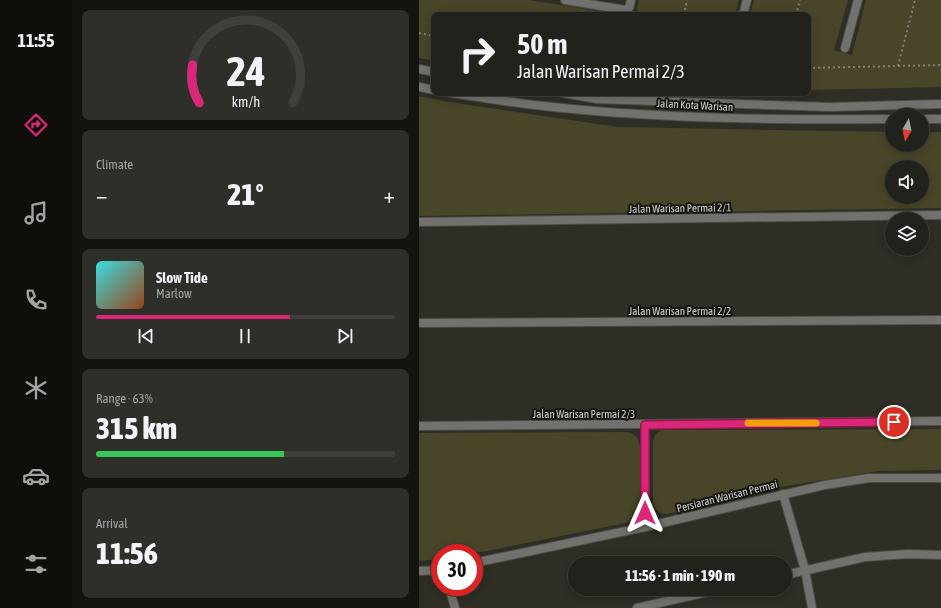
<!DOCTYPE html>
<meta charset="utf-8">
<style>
:root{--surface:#22221c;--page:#2e2f29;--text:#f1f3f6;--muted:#a2a4a3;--line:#3f3f3b;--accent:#db2777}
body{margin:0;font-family:"Asap Condensed",sans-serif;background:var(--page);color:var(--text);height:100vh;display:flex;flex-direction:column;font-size:15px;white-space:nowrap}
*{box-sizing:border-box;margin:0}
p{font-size:13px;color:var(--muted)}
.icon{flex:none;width:22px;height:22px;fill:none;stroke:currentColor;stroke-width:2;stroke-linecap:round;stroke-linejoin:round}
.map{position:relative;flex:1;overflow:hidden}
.side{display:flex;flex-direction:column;gap:10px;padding:10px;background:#13130f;width:347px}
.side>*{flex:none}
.top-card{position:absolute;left:12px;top:12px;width:380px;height:84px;border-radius:8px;box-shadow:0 2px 10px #0003,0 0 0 1px var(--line);background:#22221c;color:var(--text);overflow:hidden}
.needle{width:26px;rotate:189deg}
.fabs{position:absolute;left:466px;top:108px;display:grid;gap:8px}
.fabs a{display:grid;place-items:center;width:44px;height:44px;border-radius:50%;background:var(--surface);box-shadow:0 2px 10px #0003,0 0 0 1px var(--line);font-size:20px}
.speed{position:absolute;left:12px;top:544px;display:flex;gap:8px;font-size:20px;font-weight:700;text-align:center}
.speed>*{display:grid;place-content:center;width:52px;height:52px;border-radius:50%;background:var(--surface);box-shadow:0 2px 10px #0003,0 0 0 1px var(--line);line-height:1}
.speed .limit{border:6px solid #d22;background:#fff;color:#111}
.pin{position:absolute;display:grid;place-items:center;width:34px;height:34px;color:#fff;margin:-17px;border:2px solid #fff;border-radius:50%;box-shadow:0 1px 4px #0007}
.me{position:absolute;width:44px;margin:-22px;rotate:0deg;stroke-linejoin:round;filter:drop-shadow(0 0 3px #0008)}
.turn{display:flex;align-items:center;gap:14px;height:84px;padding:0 20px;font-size:18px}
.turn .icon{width:52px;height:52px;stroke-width:2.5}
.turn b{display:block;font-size:28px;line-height:34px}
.big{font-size:30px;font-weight:800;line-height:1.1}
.side .tile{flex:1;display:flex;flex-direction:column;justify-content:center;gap:6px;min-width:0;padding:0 14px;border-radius:8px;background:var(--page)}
.side .dial{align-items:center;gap:0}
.dial svg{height:104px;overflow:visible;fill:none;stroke:var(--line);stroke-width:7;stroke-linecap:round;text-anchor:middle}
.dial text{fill:var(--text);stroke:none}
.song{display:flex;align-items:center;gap:12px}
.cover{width:48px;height:48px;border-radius:6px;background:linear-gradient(135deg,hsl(180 70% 55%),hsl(20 70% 35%))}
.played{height:4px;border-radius:2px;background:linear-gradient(90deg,var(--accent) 65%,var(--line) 65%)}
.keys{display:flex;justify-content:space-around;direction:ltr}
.heat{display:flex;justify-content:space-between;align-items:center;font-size:22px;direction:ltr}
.charge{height:6px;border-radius:3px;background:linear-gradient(90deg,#34c759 63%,var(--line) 0)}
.trip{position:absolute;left:149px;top:556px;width:224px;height:40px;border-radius:20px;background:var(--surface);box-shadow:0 2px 10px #0003,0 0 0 1px var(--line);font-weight:800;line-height:40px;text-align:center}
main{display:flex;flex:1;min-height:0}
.dock{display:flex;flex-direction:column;width:72px;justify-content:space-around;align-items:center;background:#0e0e0b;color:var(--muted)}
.dock .icon{width:28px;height:28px}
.dock .current{color:var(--accent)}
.dock b{font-size:18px;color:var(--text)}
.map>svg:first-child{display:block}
.green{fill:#484528;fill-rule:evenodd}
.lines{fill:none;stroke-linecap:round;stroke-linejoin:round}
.minor-casing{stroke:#4c4b44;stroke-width:10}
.tertiary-casing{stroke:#4c4b44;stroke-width:10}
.path{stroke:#81807a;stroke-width:2;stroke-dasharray:2 3;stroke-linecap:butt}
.minor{stroke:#72716e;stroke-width:8}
.tertiary{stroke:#72716e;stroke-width:8}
.route-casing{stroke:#8e194d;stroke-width:10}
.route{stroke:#db2777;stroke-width:7}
.slow{stroke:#f59e0b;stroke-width:7}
.labels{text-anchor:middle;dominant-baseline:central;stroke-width:4;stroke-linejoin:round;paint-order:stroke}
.street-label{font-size:11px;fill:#d2d2cd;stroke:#161512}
</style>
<main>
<nav class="dock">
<b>11:55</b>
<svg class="icon current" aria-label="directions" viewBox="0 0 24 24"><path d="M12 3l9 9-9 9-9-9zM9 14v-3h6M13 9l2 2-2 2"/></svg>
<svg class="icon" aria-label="music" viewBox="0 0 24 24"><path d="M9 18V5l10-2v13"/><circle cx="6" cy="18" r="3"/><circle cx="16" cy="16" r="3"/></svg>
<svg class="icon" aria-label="phone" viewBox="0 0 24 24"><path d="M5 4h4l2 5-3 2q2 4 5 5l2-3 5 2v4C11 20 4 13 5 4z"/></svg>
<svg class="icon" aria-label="climate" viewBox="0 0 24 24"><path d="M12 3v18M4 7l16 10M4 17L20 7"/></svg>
<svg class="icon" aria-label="car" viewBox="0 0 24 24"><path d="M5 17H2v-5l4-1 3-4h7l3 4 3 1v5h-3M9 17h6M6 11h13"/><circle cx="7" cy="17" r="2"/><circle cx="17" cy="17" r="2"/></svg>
<svg class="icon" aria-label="filters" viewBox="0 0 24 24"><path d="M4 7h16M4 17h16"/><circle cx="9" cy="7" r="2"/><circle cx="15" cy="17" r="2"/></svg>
</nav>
<section class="side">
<div class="tile dial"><svg viewBox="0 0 100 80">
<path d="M14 69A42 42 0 1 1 86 69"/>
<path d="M14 69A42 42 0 0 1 9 40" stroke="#db2777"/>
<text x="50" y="56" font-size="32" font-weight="700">24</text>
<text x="50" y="72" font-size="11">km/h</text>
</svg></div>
<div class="tile"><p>Climate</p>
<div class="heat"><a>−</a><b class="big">21°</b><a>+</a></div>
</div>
<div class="tile">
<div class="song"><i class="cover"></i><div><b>Slow Tide</b><p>Marlow</p></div></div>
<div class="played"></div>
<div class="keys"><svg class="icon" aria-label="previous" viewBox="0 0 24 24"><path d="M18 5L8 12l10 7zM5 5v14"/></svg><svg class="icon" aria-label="pause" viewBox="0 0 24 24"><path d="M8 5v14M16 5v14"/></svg><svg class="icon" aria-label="next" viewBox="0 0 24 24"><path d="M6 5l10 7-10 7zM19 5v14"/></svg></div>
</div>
<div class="tile"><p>Range · 63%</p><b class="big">315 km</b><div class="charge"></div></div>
<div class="tile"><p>Arrival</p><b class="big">11:56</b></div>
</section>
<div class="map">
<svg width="522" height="608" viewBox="0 0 522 608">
<rect width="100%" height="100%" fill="#2e2d26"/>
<g class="green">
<polygon points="0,0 110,0 204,15 15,15 15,61 0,58"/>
<polygon points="220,0 320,0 316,15 217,15"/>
<polygon points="335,0 429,0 415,50 433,55 447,0 522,0 522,87 389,90 389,15 331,15"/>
<path d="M0 96 30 102 199 127 473 132V145H503V132H522V208L0 216ZM473 167H503V197H473Z"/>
<path d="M522 429V470L460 471 355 488 248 514C241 514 238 511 234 505V442L236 435 242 430Z"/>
<polygon points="210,432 218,437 221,446 221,512 218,518 207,523 68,551 55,553 21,553 21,559 0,561 0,433"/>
</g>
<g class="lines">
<g class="minor-casing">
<g id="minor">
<polyline points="146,0 206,10 210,8 212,0"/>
<polyline points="324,15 328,0"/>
<polyline points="426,48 439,0"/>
<polyline points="0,222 522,215"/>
<polyline points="0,323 522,320"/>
<polyline points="0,426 522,421"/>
<polyline points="364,494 386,570 393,608"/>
<polyline points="226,527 226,425"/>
<polyline points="366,575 446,557 489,554 522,555"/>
<polyline points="30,587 36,608"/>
<polyline points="218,608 302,589"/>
</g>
</g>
<g class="tertiary-casing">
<g id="tertiary">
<polyline points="0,69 15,72"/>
<polyline points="0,87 15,90"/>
<path d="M32 93C66 98 100 104 134 107 246 119 360 120 473 119"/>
<polyline points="144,93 178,99 411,107 522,104"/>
<polyline points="503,119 522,119"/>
<polyline points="55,563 226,527 406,485 450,478 522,478"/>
<polyline points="0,571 21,570"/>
</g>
</g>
<g class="path">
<polyline points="265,15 268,0"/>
<polyline points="377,15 381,0"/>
<polyline points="0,33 15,36"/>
<polyline points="479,66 496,0"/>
<polyline points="389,68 522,65"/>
</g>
<use href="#minor" class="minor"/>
<use href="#tertiary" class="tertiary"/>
</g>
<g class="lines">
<g class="route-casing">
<polyline id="route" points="226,513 226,425 475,422"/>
</g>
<use href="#route" class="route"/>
<polyline class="slow" points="329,423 397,423"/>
</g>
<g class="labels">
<g class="street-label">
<text transform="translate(276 105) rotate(3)">Jalan Kota Warisan</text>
<text transform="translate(261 208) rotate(-1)">Jalan Warisan Permai 2/1</text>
<text x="261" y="311">Jalan Warisan Permai 2/2</text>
<text x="165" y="414">Jalan Warisan Permai 2/3</text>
<text transform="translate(308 496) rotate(-14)">Persiaran Warisan Permai</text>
</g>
</g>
</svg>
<div class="fabs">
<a><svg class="needle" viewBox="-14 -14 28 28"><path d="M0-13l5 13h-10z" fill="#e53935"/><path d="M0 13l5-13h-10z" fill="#a2a4a3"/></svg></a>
<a><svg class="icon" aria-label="sound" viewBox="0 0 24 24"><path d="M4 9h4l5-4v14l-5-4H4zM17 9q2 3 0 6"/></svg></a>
<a><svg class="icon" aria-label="layers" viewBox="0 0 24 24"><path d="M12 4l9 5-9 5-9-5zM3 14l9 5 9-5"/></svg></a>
</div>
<div class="speed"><div class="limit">30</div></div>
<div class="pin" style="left:475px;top:422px;background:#d93025"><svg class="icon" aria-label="arrive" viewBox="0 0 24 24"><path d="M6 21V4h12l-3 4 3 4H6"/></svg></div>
<svg class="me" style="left:226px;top:513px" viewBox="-20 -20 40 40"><path d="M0-17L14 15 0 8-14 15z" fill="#db2777" stroke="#fff" stroke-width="4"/></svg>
<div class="trip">11:56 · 1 min · 190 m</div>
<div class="top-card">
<div class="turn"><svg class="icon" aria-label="right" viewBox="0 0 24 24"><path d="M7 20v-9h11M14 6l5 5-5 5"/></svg><div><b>50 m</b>Jalan Warisan Permai 2/3</div></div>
</div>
</div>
</main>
